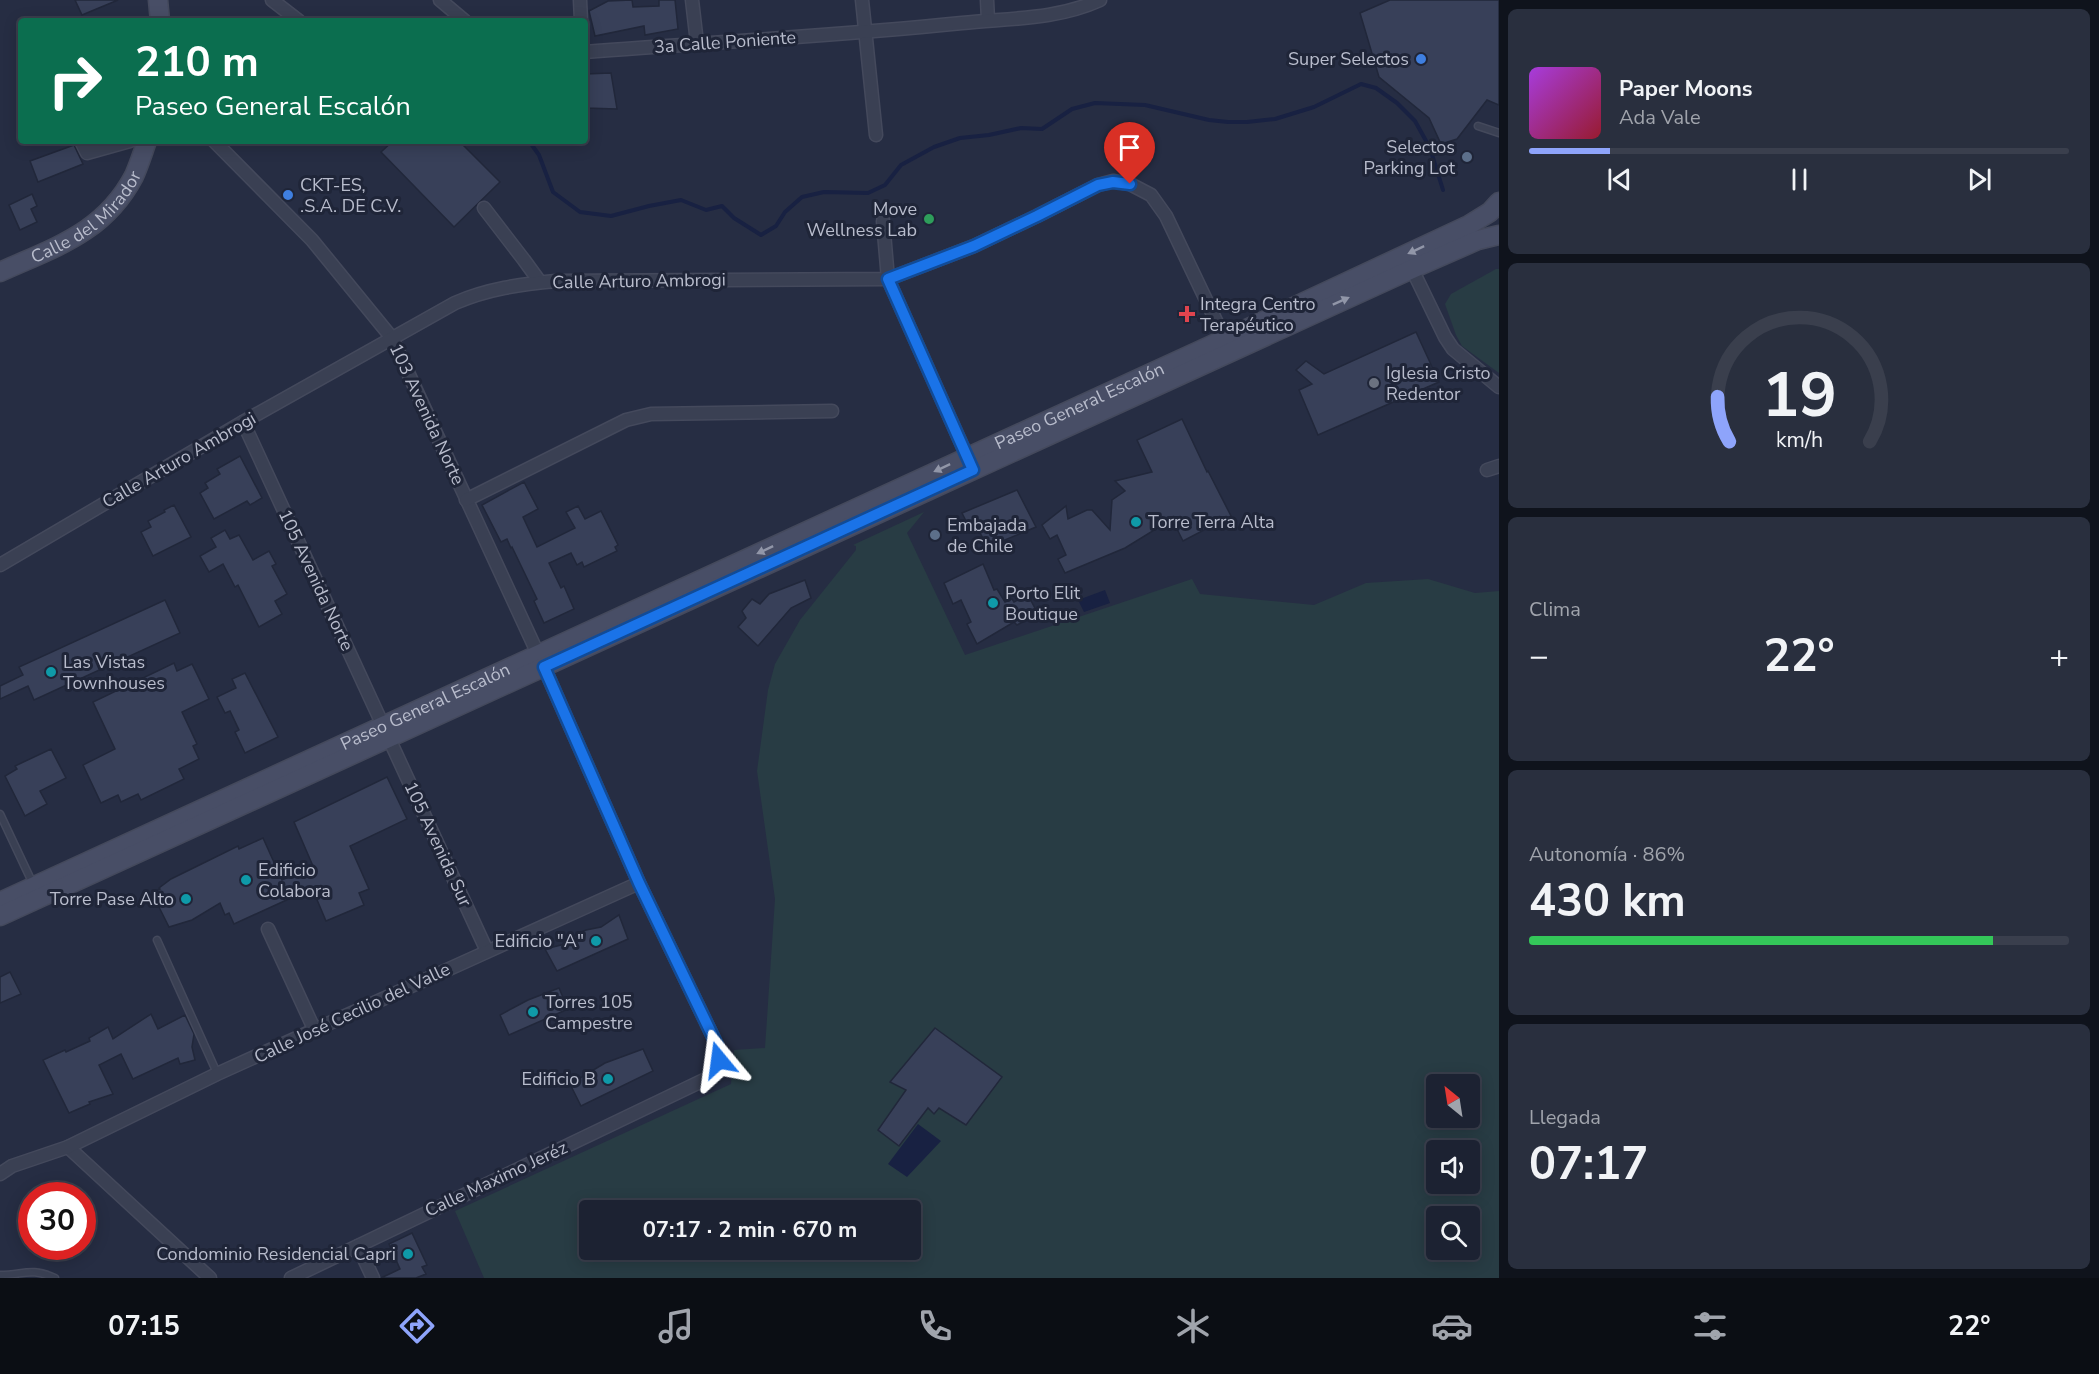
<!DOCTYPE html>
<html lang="es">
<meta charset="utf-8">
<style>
:root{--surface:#1c2232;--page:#292f3e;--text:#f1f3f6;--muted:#a0a4ac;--line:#3a3f4d;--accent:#8ea4fb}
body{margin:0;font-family:"Nunito Sans",sans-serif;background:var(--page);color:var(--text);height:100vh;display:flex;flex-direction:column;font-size:22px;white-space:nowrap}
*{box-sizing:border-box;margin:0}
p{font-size:20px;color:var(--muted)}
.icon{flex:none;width:33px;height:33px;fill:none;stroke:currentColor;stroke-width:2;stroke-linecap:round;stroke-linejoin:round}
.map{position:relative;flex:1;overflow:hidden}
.panel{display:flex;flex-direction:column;gap:9px;padding:9px;background:#0f131c;width:600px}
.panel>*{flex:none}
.hud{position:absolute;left:18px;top:18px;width:570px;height:126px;border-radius:6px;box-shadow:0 3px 15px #0003,0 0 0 2px var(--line);background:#0b6e4f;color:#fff;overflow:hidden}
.needle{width:39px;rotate:330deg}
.controls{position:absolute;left:1426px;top:1074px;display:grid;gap:12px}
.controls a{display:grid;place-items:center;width:54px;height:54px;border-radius:6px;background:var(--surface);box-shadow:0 3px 15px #0003,0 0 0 2px var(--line);font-size:30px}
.speed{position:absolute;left:18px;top:1182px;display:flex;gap:12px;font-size:30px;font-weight:700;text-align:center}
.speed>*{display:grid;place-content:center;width:78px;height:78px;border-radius:50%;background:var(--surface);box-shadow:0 3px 15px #0003,0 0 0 2px var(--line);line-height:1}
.speed .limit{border:9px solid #d22;background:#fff;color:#111}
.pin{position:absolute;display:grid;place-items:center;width:51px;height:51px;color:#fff;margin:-62px -26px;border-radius:50% 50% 50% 0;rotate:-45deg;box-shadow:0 0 6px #0007}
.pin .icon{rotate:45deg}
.me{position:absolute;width:66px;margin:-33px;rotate:344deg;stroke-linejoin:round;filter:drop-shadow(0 0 4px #0008)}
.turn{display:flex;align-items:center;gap:21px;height:126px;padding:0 18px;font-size:27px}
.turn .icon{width:78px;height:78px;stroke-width:2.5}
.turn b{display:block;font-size:42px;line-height:51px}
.big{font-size:45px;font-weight:700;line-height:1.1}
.panel .card{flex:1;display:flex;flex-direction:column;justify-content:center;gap:9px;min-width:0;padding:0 21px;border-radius:9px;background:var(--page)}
.panel .dial{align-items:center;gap:0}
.dial svg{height:156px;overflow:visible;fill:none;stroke:var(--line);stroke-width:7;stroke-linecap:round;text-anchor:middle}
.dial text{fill:var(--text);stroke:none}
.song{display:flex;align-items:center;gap:18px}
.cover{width:72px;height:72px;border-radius:9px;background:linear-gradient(135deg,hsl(280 70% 55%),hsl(350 70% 35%))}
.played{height:6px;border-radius:3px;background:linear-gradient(90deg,var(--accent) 15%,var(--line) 15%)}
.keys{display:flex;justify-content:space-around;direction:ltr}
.heat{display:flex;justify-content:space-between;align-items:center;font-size:33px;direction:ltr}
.charge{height:9px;border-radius:4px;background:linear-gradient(90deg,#34c759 86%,var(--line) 0)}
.trip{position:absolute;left:579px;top:1200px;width:342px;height:60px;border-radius:6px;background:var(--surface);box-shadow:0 3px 15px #0003,0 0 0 2px var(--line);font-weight:700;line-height:60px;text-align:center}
.dock{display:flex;height:96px;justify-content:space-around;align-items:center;background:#0b0e14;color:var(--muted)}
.dock .icon{width:42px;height:42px}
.dock .on{color:var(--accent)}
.dock b{font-size:27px;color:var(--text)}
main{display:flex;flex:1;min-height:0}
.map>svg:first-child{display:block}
.green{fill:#283c44;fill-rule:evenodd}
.water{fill:#182142}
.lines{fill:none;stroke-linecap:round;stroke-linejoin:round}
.stream{stroke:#182142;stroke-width:4}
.building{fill:#384059;stroke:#21273a;stroke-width:1.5}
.lane-casing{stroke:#44495c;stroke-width:9}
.street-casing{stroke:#44495c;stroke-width:15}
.secondary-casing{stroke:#44495c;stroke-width:21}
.lane{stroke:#3a4053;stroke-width:6}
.street{stroke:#3a4053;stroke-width:12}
.secondary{stroke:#484e66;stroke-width:18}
.oneway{fill:#9196a8}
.route-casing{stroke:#114b97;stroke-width:15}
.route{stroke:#1a73e8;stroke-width:10}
.shop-dot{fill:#3f7fe0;stroke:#1f2538;stroke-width:2}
.service-dot{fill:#5c6f8a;stroke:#1f2538;stroke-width:2}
.leisure-dot{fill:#2e9e5b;stroke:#1f2538;stroke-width:2}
.health-dot{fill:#e0444e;stroke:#1f2538;stroke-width:2}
.worship-dot{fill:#6b7280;stroke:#1f2538;stroke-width:2}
.culture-dot{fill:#0f9aa8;stroke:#1f2538;stroke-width:2}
.labels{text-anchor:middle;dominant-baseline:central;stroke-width:6;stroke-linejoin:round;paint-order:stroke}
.street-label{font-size:18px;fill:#b8bccc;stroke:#1f2538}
.poi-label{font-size:18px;fill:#b8bccc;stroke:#1f2538;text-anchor:start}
</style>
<main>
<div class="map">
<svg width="1499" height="1278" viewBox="0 0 1499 1278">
<rect width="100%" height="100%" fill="#262d43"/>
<g class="green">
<polygon points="1496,269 1499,269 1499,373 1462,346 1456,335 1445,304 1451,294"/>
<path d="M924 512 907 533 965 655 1192 579 1200 594 1314 605 1366 583 1428 579 1475 593 1499 591V1278H484L455 1211 731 1084 734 1050 765 1048 775 899 757 771 768 690 775 664 800 620 856 550V546L853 545ZM1437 1084H1470V1118H1437ZM1437 1150H1470V1184H1437ZM590 1210H910V1250H590ZM1437 1216H1470V1250H1437Z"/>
</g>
<g class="water">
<polygon points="1105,590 1110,603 1084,612 1078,600"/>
<polygon points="918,1124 941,1141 907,1177 888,1164"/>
</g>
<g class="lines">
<polyline class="stream" points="529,141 539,155 553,192 580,212 611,216 649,206 681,200 706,210 722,206 734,218 761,235 776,226 785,212 802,197 824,192 868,193 885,185 901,165 934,147 960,138 989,135 1021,128 1042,129 1072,109 1095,103 1145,105 1209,120 1228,122 1247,122 1275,119 1314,107 1361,84 1376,88 1397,103 1415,121 1430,148 1443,190"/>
</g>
<g class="building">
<polygon points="75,0 118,0 82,15"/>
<polygon points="632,0 633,7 659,6 659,0 675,0 678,29 645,35 644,26 595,36 589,11 608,1"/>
<polygon points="1390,0 1499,0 1499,105 1487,100 1457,139 1441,144 1429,118 1379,77 1360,13"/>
<polygon points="611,73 617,109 585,108 585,74"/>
<polygon points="393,141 459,141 500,182 454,227 381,152"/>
<polygon points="74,145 83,164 38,182 30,161"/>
<polygon points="32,194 37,206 31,209 37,222 20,230 9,205"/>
<polygon points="1416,332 1439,382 1318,435 1299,390 1312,384 1296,370 1306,361 1324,374"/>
<polygon points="1182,419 1207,472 1208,471 1231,516 1183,541 1172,519 1125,548 1065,573 1058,559 1066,555 1057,535 1050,539 1042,525 1066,506 1068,519 1087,510 1092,510 1110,530 1112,500 1125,491 1115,481 1152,472 1137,440"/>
<polygon points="240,456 262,498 250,505 247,501 214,519 200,493 208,488 205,483 220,474 217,469"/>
<polygon points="524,482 538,509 523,517 537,547 575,528 566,512 578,506 585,519 601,511 618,545 615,547 617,551 584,567 582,562 577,565 571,553 549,563 561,588 564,586 574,609 544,623 534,601 537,599 512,547 511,548 507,539 501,542 482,505"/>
<polygon points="1017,490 1036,527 988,547 975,524 969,527 962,513"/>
<polygon points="174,505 191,537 153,556 141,532 151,527 148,521 165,512 164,510"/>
<polygon points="225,530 230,539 239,535 253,560 269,551 276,564 272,566 287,594 275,601 282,614 259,627 238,585 235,587 223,564 209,572 200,556 216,547 211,538"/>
<polygon points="983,564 994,590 997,589 1005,602 1012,599 1014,602 1028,595 1038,614 1017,625 1014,622 977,644 967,624 971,622 961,600 953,604 944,583"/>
<polygon points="805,580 811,598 791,608 758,646 738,627 746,618 742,611 752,599 760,604 769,594"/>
<polygon points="165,600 180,633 34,700 28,686 0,699 0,686 23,675 19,667"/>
<polygon points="174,663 177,671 192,664 209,699 182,712 197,744 193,746 199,759 179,769 184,779 141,800 138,794 121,802 118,795 101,803 83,765 115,749 93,702"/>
<polygon points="245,673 278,737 245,753 235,732 239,730 230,711 225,713 217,697 236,688 232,679"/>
<polygon points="51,749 66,778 40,791 47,804 25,816 5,776 17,769 15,766"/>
<polygon points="387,777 407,819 350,846 369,889 359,893 364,905 326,921 315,895 307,898 304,892 234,924 229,913 225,915 220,903 192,920 169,927 152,893 160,889 159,888 171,879 238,846 239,849 263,838 282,880 313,866 294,822"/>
<polygon points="619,915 628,939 557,971 545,949 565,944 577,934 586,930 601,927"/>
<polygon points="10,972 21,994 0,1003 0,977"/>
<polygon points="559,988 568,1009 509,1035 500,1015 528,1000"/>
<polygon points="151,1014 158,1029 185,1015 194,1034 192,1047 195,1060 180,1064 178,1058 133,1079 121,1054 99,1065 113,1094 89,1102 90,1104 69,1113 43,1060 65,1050 66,1052 90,1041 89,1038 108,1027 113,1039"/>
<polygon points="935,1028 1002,1077 966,1125 939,1108 934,1114 928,1108 899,1146 878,1130 906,1090 890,1082"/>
<polygon points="643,1049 653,1071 581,1106 570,1084 605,1063"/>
<polygon points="412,1233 427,1265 422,1267 426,1274 416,1278 381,1278 400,1269 389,1244"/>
</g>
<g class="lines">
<g class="lane-casing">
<g id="lane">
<polyline points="1478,126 1499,133"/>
<polyline points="0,814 33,884"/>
<polyline points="157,940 217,1073"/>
<path d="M0 1275C24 1275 30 1267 55 1278"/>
</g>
</g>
<g class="street-casing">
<g id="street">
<polyline points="272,0 299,21"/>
<polyline points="440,0 465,21"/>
<polyline points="580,0 581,21"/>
<polyline points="692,0 697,43"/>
<polyline points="862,0 876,135"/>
<polyline points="987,0 988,20"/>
<path d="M585 52C711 42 837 36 962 23 1009 18 1056 20 1100 0"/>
<polyline points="81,141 87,153 130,141"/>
<path d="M214 141 312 240 392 338 544 667 639 883 717 1045C721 1059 718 1070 706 1079L291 1278"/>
<polyline points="484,208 524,260 540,282"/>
<polyline points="883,221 888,279 970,463"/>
<polyline points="1412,269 1445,337 1453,349 1499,387"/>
<polyline points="243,422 487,951"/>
<polyline points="1487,470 1499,466"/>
<polyline points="466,500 626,420 651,414 832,411"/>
<path d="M0 565 243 422 455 303C487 289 521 284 556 281L888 279 974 246 1037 216 1098 185 1113 181 1130 184 1151 195 1166 216 1228 346"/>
<polyline points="268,929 315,1031"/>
<polyline points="68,1147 210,1278"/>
<polyline points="0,1174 12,1166 68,1147 217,1074 639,883"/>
<polyline points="358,1246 373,1278"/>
</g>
</g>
<g class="secondary-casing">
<g id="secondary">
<polyline points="158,0 160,21"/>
<path id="s1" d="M0 272C55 247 104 233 134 176 139 165 143 152 147 141"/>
<path id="s2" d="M0 902 1225 339 1469 225 1490 212 1499 202"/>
<polyline points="0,916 1412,269 1478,240 1499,235"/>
</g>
</g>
<use href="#lane" class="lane"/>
<use href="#street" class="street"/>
<use href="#secondary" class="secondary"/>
</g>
<defs><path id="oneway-solid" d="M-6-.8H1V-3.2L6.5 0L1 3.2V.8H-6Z" transform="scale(1.5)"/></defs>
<g class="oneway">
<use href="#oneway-solid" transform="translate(1416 250) rotate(155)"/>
<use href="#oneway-solid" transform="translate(1341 301) rotate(-24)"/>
<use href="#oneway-solid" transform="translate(942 468) rotate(155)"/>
<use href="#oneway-solid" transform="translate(765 550) rotate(155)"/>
</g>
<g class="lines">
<g class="route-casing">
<polyline id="route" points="719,1060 717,1045 639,883 544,667 973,470 888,279 974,246 1037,216 1098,185 1113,182 1130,184"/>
</g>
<use href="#route" class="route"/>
</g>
<g class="shop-dot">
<circle cx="1421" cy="59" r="6"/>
<circle cx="288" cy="195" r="6"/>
</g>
<g class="service-dot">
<circle cx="1467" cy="157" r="6"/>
<circle cx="935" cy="535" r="6"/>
</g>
<circle class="leisure-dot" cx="929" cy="219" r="6"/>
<path class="health-dot" d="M1184 305h6v6h6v6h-6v6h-6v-6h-6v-6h6z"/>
<circle class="worship-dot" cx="1374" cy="383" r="6"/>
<g class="culture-dot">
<circle cx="1136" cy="522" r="6"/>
<circle cx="993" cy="603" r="6"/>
<circle cx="51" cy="672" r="6"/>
<circle cx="246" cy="880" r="6"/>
<circle cx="186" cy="899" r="6"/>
<circle cx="596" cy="941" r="6"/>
<circle cx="533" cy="1012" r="6"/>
<circle cx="608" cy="1079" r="6"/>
<circle cx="408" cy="1254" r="6"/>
</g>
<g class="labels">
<g class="street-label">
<text transform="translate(725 42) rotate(-4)">3a Calle Poniente</text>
<text stroke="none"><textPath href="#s1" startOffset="104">Calle del Mirador</textPath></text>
<text transform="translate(639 281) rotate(-1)">Calle Arturo Ambrogi</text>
<text stroke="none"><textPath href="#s2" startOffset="1188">Paseo General Escalón</textPath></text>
<text transform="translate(427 414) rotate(65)">103 Avenida Norte</text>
<text transform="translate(179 460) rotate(-30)">Calle Arturo Ambrogi</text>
<text transform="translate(316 580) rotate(65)">105 Avenida Norte</text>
<text stroke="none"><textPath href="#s2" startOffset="468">Paseo General Escalón</textPath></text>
<text transform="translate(438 844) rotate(65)">105 Avenida Sur</text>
<text transform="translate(352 1013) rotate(-25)">Calle José Cecilio del Valle</text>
<text transform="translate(496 1179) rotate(-25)">Calle Maximo Jeréz</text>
</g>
<g class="poi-label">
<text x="1409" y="59" text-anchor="end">Super Selectos</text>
<text x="1455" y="147" text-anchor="end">Selectos<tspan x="1455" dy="21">Parking Lot</tspan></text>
<text x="300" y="185">CKT-ES,<tspan x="300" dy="21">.S.A. DE C.V.</tspan></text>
<text x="917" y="209" text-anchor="end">Move<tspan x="917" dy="21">Wellness Lab</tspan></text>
<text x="1200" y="304">Integra Centro<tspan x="1200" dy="21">Terapéutico</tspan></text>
<text x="1386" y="373">Iglesia Cristo<tspan x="1386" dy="21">Redentor</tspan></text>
<text x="1148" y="522">Torre Terra Alta</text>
<text x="947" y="525">Embajada<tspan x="947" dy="21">de Chile</tspan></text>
<text x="1005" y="593">Porto Elit<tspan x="1005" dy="21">Boutique</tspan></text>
<text x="63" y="662">Las Vistas<tspan x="63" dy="21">Townhouses</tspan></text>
<text x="258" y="870">Edificio<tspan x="258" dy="21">Colabora</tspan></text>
<text x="174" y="899" text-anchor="end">Torre Pase Alto</text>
<text x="584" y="941" text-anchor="end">Edificio "A"</text>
<text x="545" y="1002">Torres 105<tspan x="545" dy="21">Campestre</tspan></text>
<text x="596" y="1079" text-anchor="end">Edificio B</text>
<text x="396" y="1254" text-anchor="end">Condominio Residencial Capri</text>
</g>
</g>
</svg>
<div class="controls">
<a><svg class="needle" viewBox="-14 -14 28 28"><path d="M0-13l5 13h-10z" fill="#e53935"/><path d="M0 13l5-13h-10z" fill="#a0a4ac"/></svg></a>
<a><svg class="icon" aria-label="sound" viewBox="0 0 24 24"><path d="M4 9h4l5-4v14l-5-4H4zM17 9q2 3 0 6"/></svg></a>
<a><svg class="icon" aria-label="search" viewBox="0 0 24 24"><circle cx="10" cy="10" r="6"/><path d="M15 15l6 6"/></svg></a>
</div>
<div class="speed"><div class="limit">30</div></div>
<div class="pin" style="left:1130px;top:184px;background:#d93025"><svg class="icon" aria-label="arrive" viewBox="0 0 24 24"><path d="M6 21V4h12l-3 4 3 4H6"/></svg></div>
<svg class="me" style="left:719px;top:1060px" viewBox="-20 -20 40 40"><path d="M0-17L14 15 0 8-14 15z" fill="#1a73e8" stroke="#fff" stroke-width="4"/></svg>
<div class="trip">07:17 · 2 min · 670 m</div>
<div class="hud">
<div class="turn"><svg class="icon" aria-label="right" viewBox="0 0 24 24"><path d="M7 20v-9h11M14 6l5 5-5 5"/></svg><div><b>210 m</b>Paseo General Escalón</div></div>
</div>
</div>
<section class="panel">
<div class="card">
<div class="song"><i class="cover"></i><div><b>Paper Moons</b><p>Ada Vale</p></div></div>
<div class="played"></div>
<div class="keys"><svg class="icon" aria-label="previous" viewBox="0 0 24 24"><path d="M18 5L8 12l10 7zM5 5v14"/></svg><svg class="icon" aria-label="pause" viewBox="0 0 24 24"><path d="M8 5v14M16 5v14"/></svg><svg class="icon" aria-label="next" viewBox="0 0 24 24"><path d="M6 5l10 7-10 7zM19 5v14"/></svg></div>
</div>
<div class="card dial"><svg viewBox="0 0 100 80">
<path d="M14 69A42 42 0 1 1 86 69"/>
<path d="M14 69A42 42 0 0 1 8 46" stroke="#8ea4fb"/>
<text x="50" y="56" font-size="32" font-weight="700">19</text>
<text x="50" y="72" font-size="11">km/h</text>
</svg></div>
<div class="card"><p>Clima</p>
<div class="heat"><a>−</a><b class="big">22°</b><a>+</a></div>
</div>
<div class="card"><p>Autonomía · 86%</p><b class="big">430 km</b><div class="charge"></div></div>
<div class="card"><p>Llegada</p><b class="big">07:17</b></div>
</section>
</main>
<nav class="dock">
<b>07:15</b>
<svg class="icon on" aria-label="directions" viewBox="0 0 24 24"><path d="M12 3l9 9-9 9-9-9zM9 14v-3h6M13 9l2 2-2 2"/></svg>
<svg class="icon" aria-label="music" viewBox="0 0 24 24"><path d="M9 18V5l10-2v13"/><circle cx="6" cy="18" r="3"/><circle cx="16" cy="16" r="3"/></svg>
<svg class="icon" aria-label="phone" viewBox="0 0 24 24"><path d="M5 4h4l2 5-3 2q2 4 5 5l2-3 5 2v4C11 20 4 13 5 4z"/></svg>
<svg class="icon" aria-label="climate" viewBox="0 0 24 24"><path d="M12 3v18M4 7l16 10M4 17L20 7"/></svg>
<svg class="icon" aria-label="car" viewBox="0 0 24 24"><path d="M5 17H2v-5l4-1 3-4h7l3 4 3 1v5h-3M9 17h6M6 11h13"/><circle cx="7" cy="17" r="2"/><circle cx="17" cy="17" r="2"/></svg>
<svg class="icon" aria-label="filters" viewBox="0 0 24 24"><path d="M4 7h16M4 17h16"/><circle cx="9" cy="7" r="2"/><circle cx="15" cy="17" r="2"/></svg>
<b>22°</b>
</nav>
